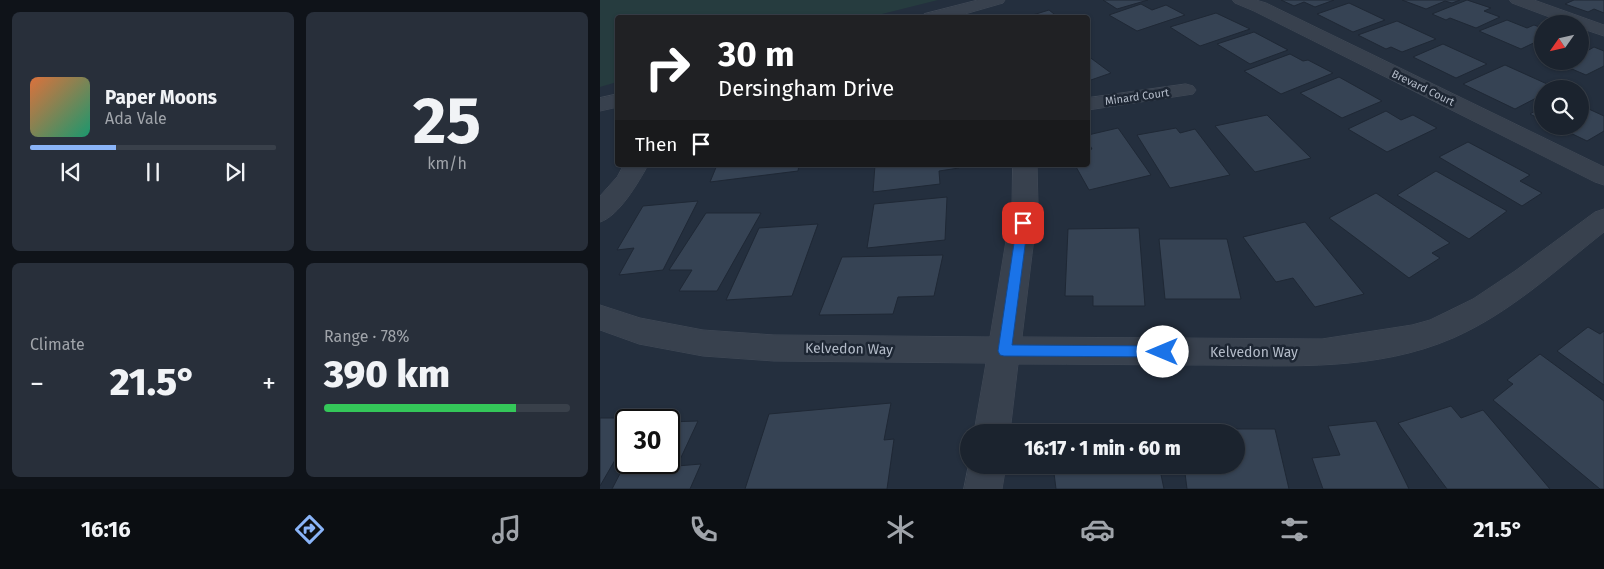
<!DOCTYPE html>
<meta charset="utf-8">
<style>
:root{--surface:#1b232e;--page:#282f3a;--text:#f1f3f6;--muted:#a0a4aa;--line:#39404a;--accent:#8ab4f8}
body{margin:0;font-family:"Fira Sans",sans-serif;background:var(--page);color:var(--text);height:100vh;display:flex;flex-direction:column;font-size:19px;white-space:nowrap}
*{box-sizing:border-box;margin:0}
p{font-size:16px;color:var(--muted)}
.icon{flex:none;width:28px;height:28px;fill:none;stroke:currentColor;stroke-width:2;stroke-linecap:round;stroke-linejoin:round}
.map{position:relative;flex:1;overflow:hidden}
.drawer{display:flex;flex-direction:column;gap:12px;padding:12px;background:#0f1319;width:600px}
.drawer>*{flex:none}
.top-card{position:absolute;left:15px;top:15px;width:475px;height:152px;border-radius:5px;box-shadow:0 1px 4px #0004,0 0 0 1px var(--line);background:#202124;color:#fff;overflow:hidden}
.needle{width:32px;rotate:236deg}
.fabs{position:absolute;left:934px;top:15px;display:grid;gap:10px}
.fabs a{display:grid;place-items:center;width:55px;height:55px;border-radius:50%;background:var(--surface);box-shadow:0 1px 4px #0004,0 0 0 1px var(--line);font-size:25px}
.speed{position:absolute;left:15px;top:409px;display:flex;gap:10px;font-size:25px;font-weight:700;text-align:center}
.speed>*{display:grid;place-content:center;width:65px;height:65px;border-radius:50%;background:var(--surface);box-shadow:0 1px 4px #0004,0 0 0 1px var(--line);line-height:1}
.speed .limit{border:2px solid #111;border-radius:8px;background:#fff;color:#111}
.pin{position:absolute;display:grid;place-items:center;width:42px;height:42px;color:#fff;margin:-21px;border-radius:10px;box-shadow:0 2px 8px #0006}
.me{position:absolute;width:55px;margin:-28px;rotate:270deg;stroke-linejoin:round;filter:drop-shadow(0 0 4px #0008)}
.turn{display:flex;align-items:center;gap:18px;height:105px;padding:0 20px;font-size:22px}
.turn .icon{width:65px;height:65px;stroke-width:2.5}
.turn b{display:block;font-size:35px;line-height:42px}
.then{display:flex;align-items:center;height:48px;padding:0 20px;background:#0003;gap:10px;font-size:19px}
.big{font-size:38px;font-weight:800;line-height:1.1}
.drawer .card{flex:1;display:flex;flex-direction:column;justify-content:center;gap:8px;min-width:0;padding:0 18px;border-radius:8px;background:var(--page)}
.drawer .dial{align-items:center;gap:0}
.dial b{font-size:65px;line-height:1}
.song{display:flex;align-items:center;gap:15px}
.cover{width:60px;height:60px;border-radius:8px;background:linear-gradient(135deg,hsl(20 70% 55%),hsl(160 70% 35%))}
.played{height:5px;border-radius:2px;background:linear-gradient(90deg,var(--accent) 35%,var(--line) 35%)}
.keys{display:flex;justify-content:space-around;direction:ltr}
.heat{display:flex;justify-content:space-between;align-items:center;font-size:28px;direction:ltr}
.charge{height:8px;border-radius:4px;background:linear-gradient(90deg,#34c759 78%,var(--line) 0)}
.drawer .tiles{flex:1;display:grid;gap:12px;grid-template-columns:repeat(2,1fr)}
.trip{position:absolute;left:360px;top:424px;width:285px;height:50px;border-radius:25px;background:var(--surface);box-shadow:0 1px 4px #0004,0 0 0 1px var(--line);font-weight:800;line-height:50px;text-align:center}
.tab-bar{display:flex;height:80px;justify-content:space-around;align-items:center;background:#0b0e12;color:var(--muted)}
.tab-bar .icon{width:35px;height:35px}
.tab-bar .current{color:var(--accent)}
.tab-bar b{font-size:22px;color:var(--text)}
main{display:flex;flex:1;min-height:0}
.map>svg:first-child{display:block}
.green{fill:#263c3f}
.building{fill:#364354;stroke:#1f2835}
.lines{fill:none;stroke-linecap:round;stroke-linejoin:round}
.minor-casing{stroke:#414a57;stroke-width:1}
.tertiary-casing{stroke:#414a57;stroke-width:1}
.minor{fill:#38414e;fill-rule:evenodd}
.tertiary{fill:#38414e;fill-rule:evenodd}
.route{fill:#1a73e8;stroke:#114b97}
.labels{text-anchor:middle;dominant-baseline:central;stroke-width:5;stroke-linejoin:round;paint-order:stroke}
.far-street-label{font-size:11px;fill:#b4bcc9;stroke:#1d2633}
.street-label{font-size:14px;fill:#b4bcc9;stroke:#1d2633}
</style>
<main>
<section class="drawer">
<div class="tiles">
<div class="card">
<div class="song"><i class="cover"></i><div><b>Paper Moons</b><p>Ada Vale</p></div></div>
<div class="played"></div>
<div class="keys"><svg class="icon" aria-label="previous" viewBox="0 0 24 24"><path d="M18 5L8 12l10 7zM5 5v14"/></svg><svg class="icon" aria-label="pause" viewBox="0 0 24 24"><path d="M8 5v14M16 5v14"/></svg><svg class="icon" aria-label="next" viewBox="0 0 24 24"><path d="M6 5l10 7-10 7zM19 5v14"/></svg></div>
</div>
<div class="card dial"><b>25</b><p>km/h</p></div>
<div class="card"><p>Climate</p>
<div class="heat"><a>−</a><b class="big">21.5°</b><a>+</a></div>
</div>
<div class="card"><p>Range · 78%</p><b class="big">390 km</b><div class="charge"></div></div>
</div>
</section>
<div class="map">
<svg width="1004" height="489" viewBox="0 0 1004 489">
<rect width="100%" height="100%" fill="#242f3e"/>
<polygon class="green" points="0,0 338,0 270,17 18,18 17,82 0,87"/>
<g class="building">
<polygon points="503,0 548,0 517,9"/>
<polygon points="681,0 734,0 715,7 704,2 694,6"/>
<polygon points="802,0 860,0 852,3 845,1 826,9"/>
<polygon points="867,0 891,8 884,11 900,17 876,28 850,18 846,20 832,14"/>
<polygon points="974,0 1004,0 1004,13 994,9 988,12 965,4"/>
<polygon points="749,3 785,20 753,32 717,14"/>
<polygon points="541,4 552,10 566,5 585,15 537,31 509,15"/>
<polygon points="449,10 459,18 423,18"/>
<polygon points="616,13 650,29 600,46 570,27"/>
<polygon points="907,20 927,28 934,25 942,28 942,39 921,49 879,31"/>
<polygon points="797,21 836,39 802,52 791,47 786,49 758,35"/>
<polygon points="654,32 688,50 650,64 617,44"/>
<polygon points="843,44 887,64 856,78 813,57"/>
<polygon points="994,47 1004,51 1004,66 986,75 953,61 980,61 980,48 987,51"/>
<polygon points="690,54 703,61 708,60 733,73 681,94 644,71"/>
<polygon points="488,56 511,73 488,81"/>
<polygon points="905,65 956,88 942,89 942,95 915,109 863,84"/>
<polygon points="739,77 782,101 742,118 700,93"/>
<polygon points="980,105 1004,116 1004,131 987,141 956,126 980,126"/>
<polygon points="942,107 942,120 930,114"/>
<polygon points="786,111 801,120 813,115 837,128 787,152 748,129"/>
<polygon points="667,115 711,158 655,172 615,126"/>
<polygon points="518,128 551,175 489,190 475,165 488,165 488,150 492,149 488,142 488,135"/>
<polygon points="576,128 580,133 595,129 630,175 570,188 537,135"/>
<polygon points="868,142 930,175 920,181 942,193 922,206 839,157"/>
<polygon points="117,165 199,165 198,171 110,182"/>
<polygon points="275,165 359,165 359,168 339,171 340,184 273,192"/>
<polygon points="836,171 907,211 869,239 797,195"/>
<polygon points="776,193 850,243 832,253 840,258 809,278 729,218"/>
<polygon points="347,197 345,240 267,248 274,204"/>
<polygon points="98,201 63,270 19,275 34,248 17,250 43,206"/>
<polygon points="106,213 161,213 117,291 79,291 92,270 69,270"/>
<polygon points="705,222 764,294 715,307 693,278 676,282 643,237"/>
<polygon points="218,224 192,296 126,300 159,228"/>
<polygon points="539,228 545,306 493,306 493,296 465,296 468,229"/>
<polygon points="559,239 627,239 641,299 565,299"/>
<polygon points="343,255 334,296 298,297 293,314 219,315 242,257"/>
<polygon points="988,327 1000,334 1004,331 1004,385 957,351"/>
<polygon points="940,354 1004,401 1004,489 1000,489 893,400 913,384 907,380"/>
<polygon points="291,403 284,440 294,439 287,489 145,489 169,414"/>
<polygon points="851,406 861,418 883,410 950,489 847,489 798,423"/>
<polygon points="0,418 40,418 39,420 26,420 26,441 0,486"/>
<polygon points="98,421 77,466 101,464 90,489 12,489 26,462 69,462 69,422"/>
<polygon points="776,421 809,489 723,489 712,458 740,455 728,426"/>
<polygon points="550,427 551,432 507,432"/>
<polygon points="580,429 675,429 689,489 587,489 584,465 636,465 636,432 581,432"/>
<polygon points="499,465 559,465 564,489 456,489 454,473 500,467"/>
</g>
<g class="lines">
<g class="minor-casing">
<g id="minor">
<polygon points="633,0 656,0 666,3 1004,167 1004,185 995,182 654,11 635,3"/>
<polygon points="910,0 934,0 1004,25 1004,36 980,28 980,24 968,24 912,3"/>
<polygon points="586,84 593,86 596,90 593,94 488,110 488,98"/>
<path d="M24 165H48C38 183 19 216 0 222V196L17 177Z"/>
<path d="M413 165H437L438 205 422 337 722 339 812 325 830 320 873 299 915 271 995 212 1004 209V232C956 270 910 313 853 338 777 371 692 366 611 365 547 365 483 364 418 364L410 432H374L386 363 174 361 103 356 39 344 0 330V305L40 318 103 330 174 335 390 337 412 205Z"/>
<polygon points="369,464 406,465 402,489 364,489"/>
</g>
</g>
<g class="tertiary-casing">
<g id="tertiary">
<polygon points="378,0 405,0 403,3 351,18 322,18 324,14"/>
<polygon points="18,94 18,107 0,111 0,98"/>
</g>
</g>
<use href="#minor" class="minor"/>
<use href="#tertiary" class="tertiary"/>
</g>
<polygon class="route" points="423,219 428,223 412,345 563,346 568,348 570,352 568,356 563,357 404,356 400,355 398,351 417,223"/>
<g class="labels">
<g class="far-street-label">
<text transform="translate(823 88) rotate(26)">Brevard Court</text>
<text transform="translate(537 97) rotate(-8)">Minard Court</text>
</g>
<g class="street-label">
<text transform="translate(249 349) rotate(1)">Kelvedon Way</text>
<text x="654" y="352">Kelvedon Way</text>
</g>
</g>
</svg>
<div class="fabs">
<a><svg class="needle" viewBox="-14 -14 28 28"><path d="M0-13l5 13h-10z" fill="#e53935"/><path d="M0 13l5-13h-10z" fill="#a0a4aa"/></svg></a>
<a><svg class="icon" aria-label="search" viewBox="0 0 24 24"><circle cx="10" cy="10" r="6"/><path d="M15 15l6 6"/></svg></a>
</div>
<div class="speed"><div class="limit">30</div></div>
<div class="pin" style="left:423px;top:223px;background:#d93025"><svg class="icon" aria-label="arrive" viewBox="0 0 24 24"><path d="M6 21V4h12l-3 4 3 4H6"/></svg></div>
<svg class="me" style="left:563px;top:352px" viewBox="-20 -20 40 40"><circle r="19" fill="#fff"/><path d="M0-13L10 11 0 6-10 11z" fill="#1a73e8"/></svg>
<div class="trip">16:17 · 1 min · 60 m</div>
<div class="top-card">
<div class="turn"><svg class="icon" aria-label="right" viewBox="0 0 24 24"><path d="M7 20v-9h11M14 6l5 5-5 5"/></svg><div><b>30 m</b>Dersingham Drive</div></div>
<div class="then">Then<svg class="icon" aria-label="arrive" viewBox="0 0 24 24"><path d="M6 21V4h12l-3 4 3 4H6"/></svg></div>
</div>
</div>
</main>
<nav class="tab-bar">
<b>16:16</b>
<svg class="icon current" aria-label="directions" viewBox="0 0 24 24"><path d="M12 3l9 9-9 9-9-9zM9 14v-3h6M13 9l2 2-2 2"/></svg>
<svg class="icon" aria-label="music" viewBox="0 0 24 24"><path d="M9 18V5l10-2v13"/><circle cx="6" cy="18" r="3"/><circle cx="16" cy="16" r="3"/></svg>
<svg class="icon" aria-label="phone" viewBox="0 0 24 24"><path d="M5 4h4l2 5-3 2q2 4 5 5l2-3 5 2v4C11 20 4 13 5 4z"/></svg>
<svg class="icon" aria-label="climate" viewBox="0 0 24 24"><path d="M12 3v18M4 7l16 10M4 17L20 7"/></svg>
<svg class="icon" aria-label="car" viewBox="0 0 24 24"><path d="M5 17H2v-5l4-1 3-4h7l3 4 3 1v5h-3M9 17h6M6 11h13"/><circle cx="7" cy="17" r="2"/><circle cx="17" cy="17" r="2"/></svg>
<svg class="icon" aria-label="filters" viewBox="0 0 24 24"><path d="M4 7h16M4 17h16"/><circle cx="9" cy="7" r="2"/><circle cx="15" cy="17" r="2"/></svg>
<b>21.5°</b>
</nav>
